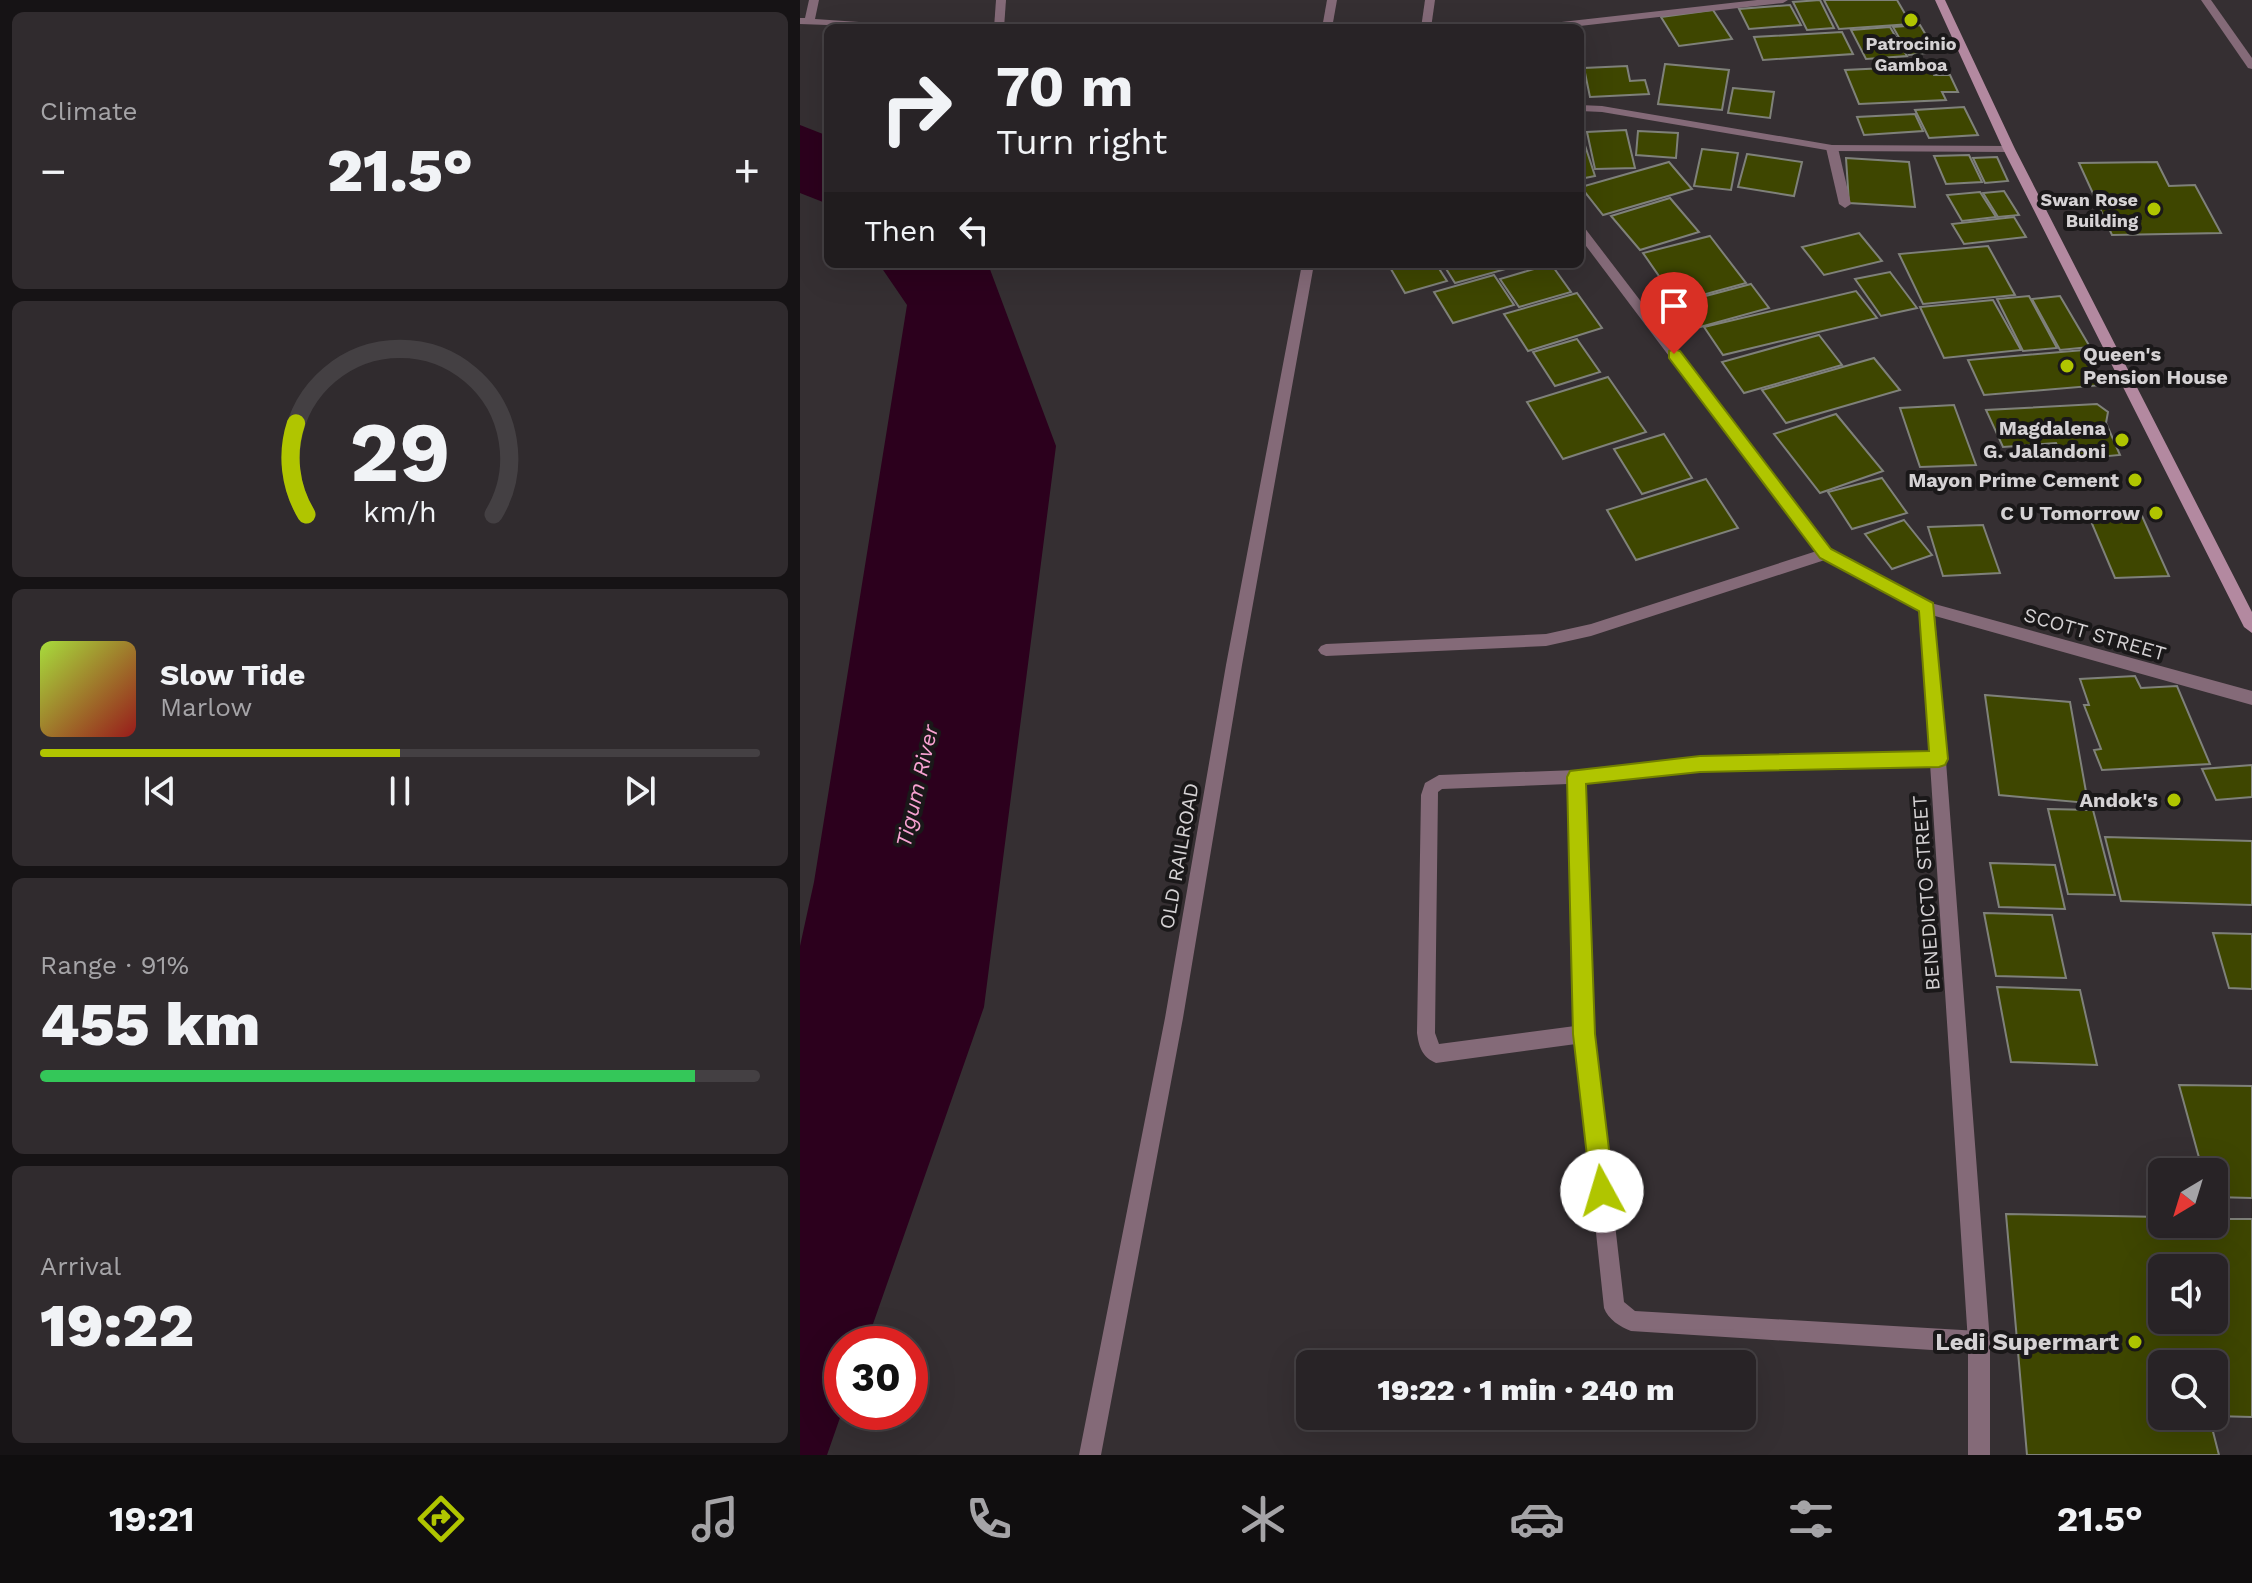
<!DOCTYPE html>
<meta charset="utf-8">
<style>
:root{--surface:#282326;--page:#302b2e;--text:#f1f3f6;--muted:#a5a4a7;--line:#444043;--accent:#b0c500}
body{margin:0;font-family:"Work Sans",sans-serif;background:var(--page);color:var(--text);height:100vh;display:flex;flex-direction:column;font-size:30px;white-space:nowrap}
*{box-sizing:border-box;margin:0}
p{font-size:26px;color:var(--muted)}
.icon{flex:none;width:44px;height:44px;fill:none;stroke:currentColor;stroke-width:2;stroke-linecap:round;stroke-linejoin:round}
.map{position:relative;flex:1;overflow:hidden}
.panel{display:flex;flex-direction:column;gap:12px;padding:12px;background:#161315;width:800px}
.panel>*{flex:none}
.banner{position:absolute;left:24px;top:24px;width:760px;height:244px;border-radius:12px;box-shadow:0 8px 32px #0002,0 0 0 2px var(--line);background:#282326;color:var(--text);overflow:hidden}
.needle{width:52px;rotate:218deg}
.controls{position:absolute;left:1348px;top:1158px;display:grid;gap:16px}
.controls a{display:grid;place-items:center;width:80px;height:80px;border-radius:12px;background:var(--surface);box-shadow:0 8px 32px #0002,0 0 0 2px var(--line);font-size:40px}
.speed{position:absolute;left:24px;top:1326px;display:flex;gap:16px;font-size:40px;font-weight:700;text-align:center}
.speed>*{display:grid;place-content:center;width:104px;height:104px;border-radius:50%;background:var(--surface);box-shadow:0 8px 32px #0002,0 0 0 2px var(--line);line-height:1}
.speed .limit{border:12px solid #d22;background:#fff;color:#111}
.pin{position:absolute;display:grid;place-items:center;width:68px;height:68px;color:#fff;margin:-82px -34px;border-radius:50% 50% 50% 0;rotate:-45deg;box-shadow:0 0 8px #0007}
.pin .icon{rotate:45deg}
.me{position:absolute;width:88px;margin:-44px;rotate:354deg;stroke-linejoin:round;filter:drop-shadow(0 0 6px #0008)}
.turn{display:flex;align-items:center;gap:28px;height:168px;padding:0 40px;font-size:36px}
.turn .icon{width:104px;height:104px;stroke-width:2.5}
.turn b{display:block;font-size:56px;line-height:68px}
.then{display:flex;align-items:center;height:76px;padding:0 40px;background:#0003;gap:16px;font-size:30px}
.big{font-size:60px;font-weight:800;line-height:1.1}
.panel .tile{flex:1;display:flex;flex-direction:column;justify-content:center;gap:12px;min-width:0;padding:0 28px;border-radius:12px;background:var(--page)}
.panel .dial{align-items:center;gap:0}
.dial svg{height:208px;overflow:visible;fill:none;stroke:var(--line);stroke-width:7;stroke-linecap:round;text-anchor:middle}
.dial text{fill:var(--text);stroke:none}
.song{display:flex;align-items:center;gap:24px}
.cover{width:96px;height:96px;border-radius:12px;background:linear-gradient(135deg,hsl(80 70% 55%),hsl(0 70% 35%))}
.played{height:8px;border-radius:4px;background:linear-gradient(90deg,var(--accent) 50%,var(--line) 50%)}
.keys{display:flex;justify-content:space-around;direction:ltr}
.heat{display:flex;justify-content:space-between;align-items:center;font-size:44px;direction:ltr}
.charge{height:12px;border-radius:6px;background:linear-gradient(90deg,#34c759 91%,var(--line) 0)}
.trip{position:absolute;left:496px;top:1350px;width:460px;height:80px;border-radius:12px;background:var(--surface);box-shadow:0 8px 32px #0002,0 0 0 2px var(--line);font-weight:800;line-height:80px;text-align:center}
.dock{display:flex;height:128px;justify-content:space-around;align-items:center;background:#100e0f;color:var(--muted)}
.dock .icon{width:56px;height:56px}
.dock .on{color:var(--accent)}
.dock b{font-size:36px;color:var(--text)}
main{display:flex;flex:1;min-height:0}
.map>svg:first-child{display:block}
.water{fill:#2c001d}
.building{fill:#3e4600;stroke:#7f817a;stroke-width:2;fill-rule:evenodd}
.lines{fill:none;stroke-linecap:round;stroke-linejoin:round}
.service{fill:#846a78;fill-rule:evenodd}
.minor{fill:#846a78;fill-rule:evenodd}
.tertiary{fill:#846a78;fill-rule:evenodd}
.secondary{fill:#b389a0;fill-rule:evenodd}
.route{fill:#b0c500;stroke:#728000;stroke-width:2}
.poi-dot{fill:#b0c500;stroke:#1a1819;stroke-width:3}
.labels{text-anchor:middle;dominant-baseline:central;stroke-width:8;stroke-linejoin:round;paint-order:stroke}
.far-poi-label{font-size:18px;font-weight:bold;fill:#d5d2d4;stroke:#1a1819}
.poi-label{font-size:20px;font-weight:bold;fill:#d5d2d4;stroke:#1a1819;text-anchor:end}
.street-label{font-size:20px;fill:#d5d2d4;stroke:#1a1819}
.water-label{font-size:22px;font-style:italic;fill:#f8a2d2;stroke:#1a1819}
.near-poi-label{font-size:24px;font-weight:bold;fill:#d5d2d4;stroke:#1a1819;text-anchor:end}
</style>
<main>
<section class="panel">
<div class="tile"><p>Climate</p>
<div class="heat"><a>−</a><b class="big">21.5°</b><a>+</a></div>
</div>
<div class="tile dial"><svg viewBox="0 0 100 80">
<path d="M14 69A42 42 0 1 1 86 69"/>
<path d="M14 69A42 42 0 0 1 10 34" stroke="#b0c500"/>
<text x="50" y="56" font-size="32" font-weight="700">29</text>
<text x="50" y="72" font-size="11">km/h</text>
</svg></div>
<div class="tile">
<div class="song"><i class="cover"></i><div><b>Slow Tide</b><p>Marlow</p></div></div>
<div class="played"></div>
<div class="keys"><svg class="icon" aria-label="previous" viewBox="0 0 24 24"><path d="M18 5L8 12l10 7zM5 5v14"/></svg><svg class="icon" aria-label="pause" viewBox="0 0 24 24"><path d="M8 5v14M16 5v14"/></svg><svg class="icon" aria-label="next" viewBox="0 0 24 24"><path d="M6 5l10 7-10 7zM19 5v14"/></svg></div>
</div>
<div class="tile"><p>Range · 91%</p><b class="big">455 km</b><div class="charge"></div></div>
<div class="tile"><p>Arrival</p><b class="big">19:22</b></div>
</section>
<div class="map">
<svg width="1452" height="1455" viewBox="0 0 1452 1455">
<rect width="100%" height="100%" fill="#352f32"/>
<g class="water">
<polygon points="0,125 28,136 28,204 0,193"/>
<polygon points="79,264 188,264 256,446 184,1007 66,1344 42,1344 42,1412 27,1455 0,1455 0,946 14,882 107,305"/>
</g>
<g class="building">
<polygon points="1020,0 1034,28 1007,30 993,2"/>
<polygon points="1024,0 1097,0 1111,24 1039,29"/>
<polygon points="990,5 1001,25 949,29 939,9"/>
<polygon points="913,10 932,39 879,46 861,17"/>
<polygon points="1120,25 1136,52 1109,55 1093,27"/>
<polygon points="1090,27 1107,56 1066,59 1051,30"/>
<polygon points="1042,32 1053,54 963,60 954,37"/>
<polygon points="865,64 929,70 922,110 858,104"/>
<polygon points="827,66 830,81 845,80 849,94 790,97 784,68"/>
<polygon points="1129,66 1134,75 1150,75 1158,92 1142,92 1146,100 1059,104 1045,70"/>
<polygon points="933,88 974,92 970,118 928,113"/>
<polygon points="1164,107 1178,135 1129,138 1115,110"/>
<polygon points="1115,114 1123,131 1064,135 1057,117"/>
<polygon points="780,130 795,176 780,179"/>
<polygon points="826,130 835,168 795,169 787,132"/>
<polygon points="838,131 878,133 876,158 836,155"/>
<polygon points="902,149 938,153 931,190 894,186"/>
<polygon points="947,154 1002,162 994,196 938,187"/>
<polygon points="1169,155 1182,182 1146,184 1134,156"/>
<polygon points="1197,157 1208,181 1185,183 1173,158"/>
<polygon points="1046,158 1109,162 1115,207 1049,203"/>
<polygon points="869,162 892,189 803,215 781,187"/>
<polygon points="1357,162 1369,186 1395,185 1421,233 1312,235 1279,163"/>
<polygon points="1204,191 1219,215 1198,217 1183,193"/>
<polygon points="1180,192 1196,217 1162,221 1147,195"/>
<polygon points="870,198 899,232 840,250 811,216"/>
<polygon points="1214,217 1226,237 1164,244 1152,224"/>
<polygon points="1059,233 1082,261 1024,275 1002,247"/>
<polygon points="910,236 946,283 877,302 843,253"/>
<polygon points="1188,246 1215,295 1123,304 1099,254"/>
<polygon points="588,264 636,264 647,281 605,293"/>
<polygon points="643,264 703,264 706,269 655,283"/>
<polygon points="751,264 771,292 719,307 700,279"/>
<polygon points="1090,272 1117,308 1081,316 1055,279"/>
<polygon points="694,275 714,305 653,323 634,292"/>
<polygon points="951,284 969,308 882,332 864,307"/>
<polygon points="1056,291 1077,318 923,355 904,327"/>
<polygon points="777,293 802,328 728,351 704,314"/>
<polygon points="1229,296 1257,348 1223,351 1197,299"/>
<polygon points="1260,296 1290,347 1260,350 1232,299"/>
<polygon points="1193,300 1221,350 1144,358 1120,307"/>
<polygon points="1019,335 1042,365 944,393 922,362"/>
<polygon points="777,339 800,372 755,386 733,352"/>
<polygon points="1284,350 1303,385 1184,395 1168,360"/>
<polygon points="1074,358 1100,390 986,423 962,390"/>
<polygon points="808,377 846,432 763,459 727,402"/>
<polygon points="1297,404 1308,412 1306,423 1320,455 1264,460 1256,443 1203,447 1186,410"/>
<polygon points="1154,405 1176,465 1120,467 1100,408"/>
<polygon points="1036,414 1083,471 1020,493 974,434"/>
<polygon points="864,434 892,478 842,494 814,449"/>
<polygon points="1082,478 1107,513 1052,529 1028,492"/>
<polygon points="906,479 938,528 836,560 807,510"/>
<polygon points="1342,516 1369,576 1315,578 1290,519"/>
<polygon points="1104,520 1132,555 1092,569 1065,534"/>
<polygon points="1183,525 1200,573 1143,576 1128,527"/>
<polygon points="1335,676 1341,688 1377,686 1410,764 1302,770 1294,750 1301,749 1284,705 1289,705 1280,679"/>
<polygon points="1185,695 1270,702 1288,803 1199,795"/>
<polygon points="1452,765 1452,797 1416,800 1402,769"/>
<polygon points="1248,809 1293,810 1315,895 1268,894"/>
<polygon points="1305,837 1452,841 1452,905 1321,901"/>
<polygon points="1190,863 1255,865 1265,909 1199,907"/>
<polygon points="1184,913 1252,915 1266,978 1196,976"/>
<polygon points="1413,933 1452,934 1452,989 1429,988"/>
<polygon points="1197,987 1280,990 1297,1065 1211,1062"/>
<polygon points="1379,1085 1452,1086 1452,1198 1414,1197 1414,1172 1403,1172"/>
<path d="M1206 1214 1362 1217V1224H1414V1219H1452V1417L1414 1416V1364H1362V1416H1409L1419 1455H1227ZM1362 1268H1414V1320H1362Z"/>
</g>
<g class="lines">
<g class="service">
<polygon points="1032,145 1038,148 1051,204 1045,208 1039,204 1026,148"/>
<polygon points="502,264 514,264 442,665 383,1018 301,1455 279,1455 365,1018 426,665"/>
</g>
<g class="minor">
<polygon points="9,0 19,0 15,19 103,25 108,28 0,24 0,18 5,18"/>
<polygon points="527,0 537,0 532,28 522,28"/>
<polygon points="625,0 635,0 631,28 621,28"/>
<polygon points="1401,0 1411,0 1452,58 1452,69 1448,68"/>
<polygon points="780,105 802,106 1032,145 1209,146 1215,149 1209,152 1032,151 802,112 780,111"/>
<polygon points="1026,548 1033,554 1031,558 791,636 746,646 526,656 521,654 518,650 521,646 526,644 746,634 791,624"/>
<path d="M1139 752 1145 754 1147 759 1145 764 1139 766 900 771 784 783 793 1034 824 1302 835 1311 1179 1331 1186 1335 1190 1342 1186 1349 1179 1353 831 1331C820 1327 808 1319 804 1308L776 1044 636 1063C622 1057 619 1047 617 1033L621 795 625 783 639 775 776 770 900 757ZM768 784 775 1026 639 1044 635 1033 638 792 642 789Z"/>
</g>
<g class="tertiary">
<polygon points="196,0 206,0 204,28 194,28"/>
<polygon points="957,0 988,0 983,3 762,28 730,28 735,25"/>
<polygon points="780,226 784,227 1031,550 1131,603 1452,691 1452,705 1135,616 1190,1342 1190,1455 1168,1455 1168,1342 1120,611 1021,558 780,238"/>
</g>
<polygon class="secondary" points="1135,0 1145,0 1215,149 1452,612 1452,633 1444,627 1203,149"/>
</g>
<polygon class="route" points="874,349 880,351 1031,549 1133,603 1148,759 1145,765 1139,767 900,772 786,784 795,1034 814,1191 810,1199 802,1202 794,1199 791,1191 773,1034 767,777 770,771 900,756 1129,751 1119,611 1020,558 869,358 869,351"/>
<g class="poi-dot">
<circle cx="1111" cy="20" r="8"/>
<circle cx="1354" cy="209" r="8"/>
<circle cx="1267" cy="366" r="8"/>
<circle cx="1322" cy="440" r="8"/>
<circle cx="1335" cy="480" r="8"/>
<circle cx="1356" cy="513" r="8"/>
<circle cx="1374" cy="800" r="8"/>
<circle cx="1335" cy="1342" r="8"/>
</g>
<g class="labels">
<g class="far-poi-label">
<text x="1111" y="43">Patrocinio<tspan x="1111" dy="21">Gamboa</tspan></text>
<text x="1338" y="199" text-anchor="end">Swan Rose<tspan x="1338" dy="21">Building</tspan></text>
</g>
<g class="poi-label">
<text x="1283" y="354" text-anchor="start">Queen's<tspan x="1283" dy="23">Pension House</tspan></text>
<text x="1306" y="428">Magdalena<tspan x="1306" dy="23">G. Jalandoni</tspan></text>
<text x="1319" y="480">Mayon Prime Cement</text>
<text x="1340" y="513">C U Tomorrow</text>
<text x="1358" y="800">Andok's</text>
</g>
<g class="street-label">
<text transform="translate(1295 634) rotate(16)">SCOTT STREET</text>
<text transform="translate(379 856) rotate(-80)">OLD RAILROAD</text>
<text transform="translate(1126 893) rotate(-94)">BENEDICTO STREET</text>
</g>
<g class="water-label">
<text transform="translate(117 786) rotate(-77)">Tigum River</text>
</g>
<g class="near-poi-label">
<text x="1319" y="1342">Ledi Supermart</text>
</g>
</g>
</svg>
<div class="controls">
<a><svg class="needle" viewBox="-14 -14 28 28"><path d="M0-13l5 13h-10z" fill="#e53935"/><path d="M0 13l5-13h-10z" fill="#a5a4a7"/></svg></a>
<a><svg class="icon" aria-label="sound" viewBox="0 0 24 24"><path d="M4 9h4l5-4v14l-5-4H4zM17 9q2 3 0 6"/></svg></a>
<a><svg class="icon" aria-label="search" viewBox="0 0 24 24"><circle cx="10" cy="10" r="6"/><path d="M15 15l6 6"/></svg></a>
</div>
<div class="speed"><div class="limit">30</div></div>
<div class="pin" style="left:874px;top:354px;background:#d93025"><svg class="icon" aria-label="arrive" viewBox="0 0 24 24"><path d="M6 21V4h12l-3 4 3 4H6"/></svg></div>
<svg class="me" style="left:802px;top:1191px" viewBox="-20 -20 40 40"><circle r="19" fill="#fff"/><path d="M0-13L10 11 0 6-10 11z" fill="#b0c500"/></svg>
<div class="trip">19:22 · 1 min · 240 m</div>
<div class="banner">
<div class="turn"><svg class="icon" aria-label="right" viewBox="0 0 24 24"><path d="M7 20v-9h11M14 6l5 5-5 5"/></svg><div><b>70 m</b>Turn right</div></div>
<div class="then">Then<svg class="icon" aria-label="left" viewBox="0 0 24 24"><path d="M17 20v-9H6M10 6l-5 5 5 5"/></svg></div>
</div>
</div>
</main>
<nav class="dock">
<b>19:21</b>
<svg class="icon on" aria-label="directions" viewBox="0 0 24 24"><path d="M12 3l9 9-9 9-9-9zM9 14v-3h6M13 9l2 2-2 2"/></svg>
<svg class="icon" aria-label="music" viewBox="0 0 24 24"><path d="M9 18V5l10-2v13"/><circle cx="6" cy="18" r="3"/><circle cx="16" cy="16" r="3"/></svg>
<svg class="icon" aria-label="phone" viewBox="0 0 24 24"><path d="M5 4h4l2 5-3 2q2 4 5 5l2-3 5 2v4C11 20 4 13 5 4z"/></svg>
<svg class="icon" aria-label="climate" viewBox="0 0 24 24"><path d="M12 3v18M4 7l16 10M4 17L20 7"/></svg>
<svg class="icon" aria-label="car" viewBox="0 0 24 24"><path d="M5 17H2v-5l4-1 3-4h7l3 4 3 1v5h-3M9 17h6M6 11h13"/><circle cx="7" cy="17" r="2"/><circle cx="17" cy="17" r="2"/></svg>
<svg class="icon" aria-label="filters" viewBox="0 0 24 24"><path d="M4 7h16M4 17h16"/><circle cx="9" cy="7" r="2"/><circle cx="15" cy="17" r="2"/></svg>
<b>21.5°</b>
</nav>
